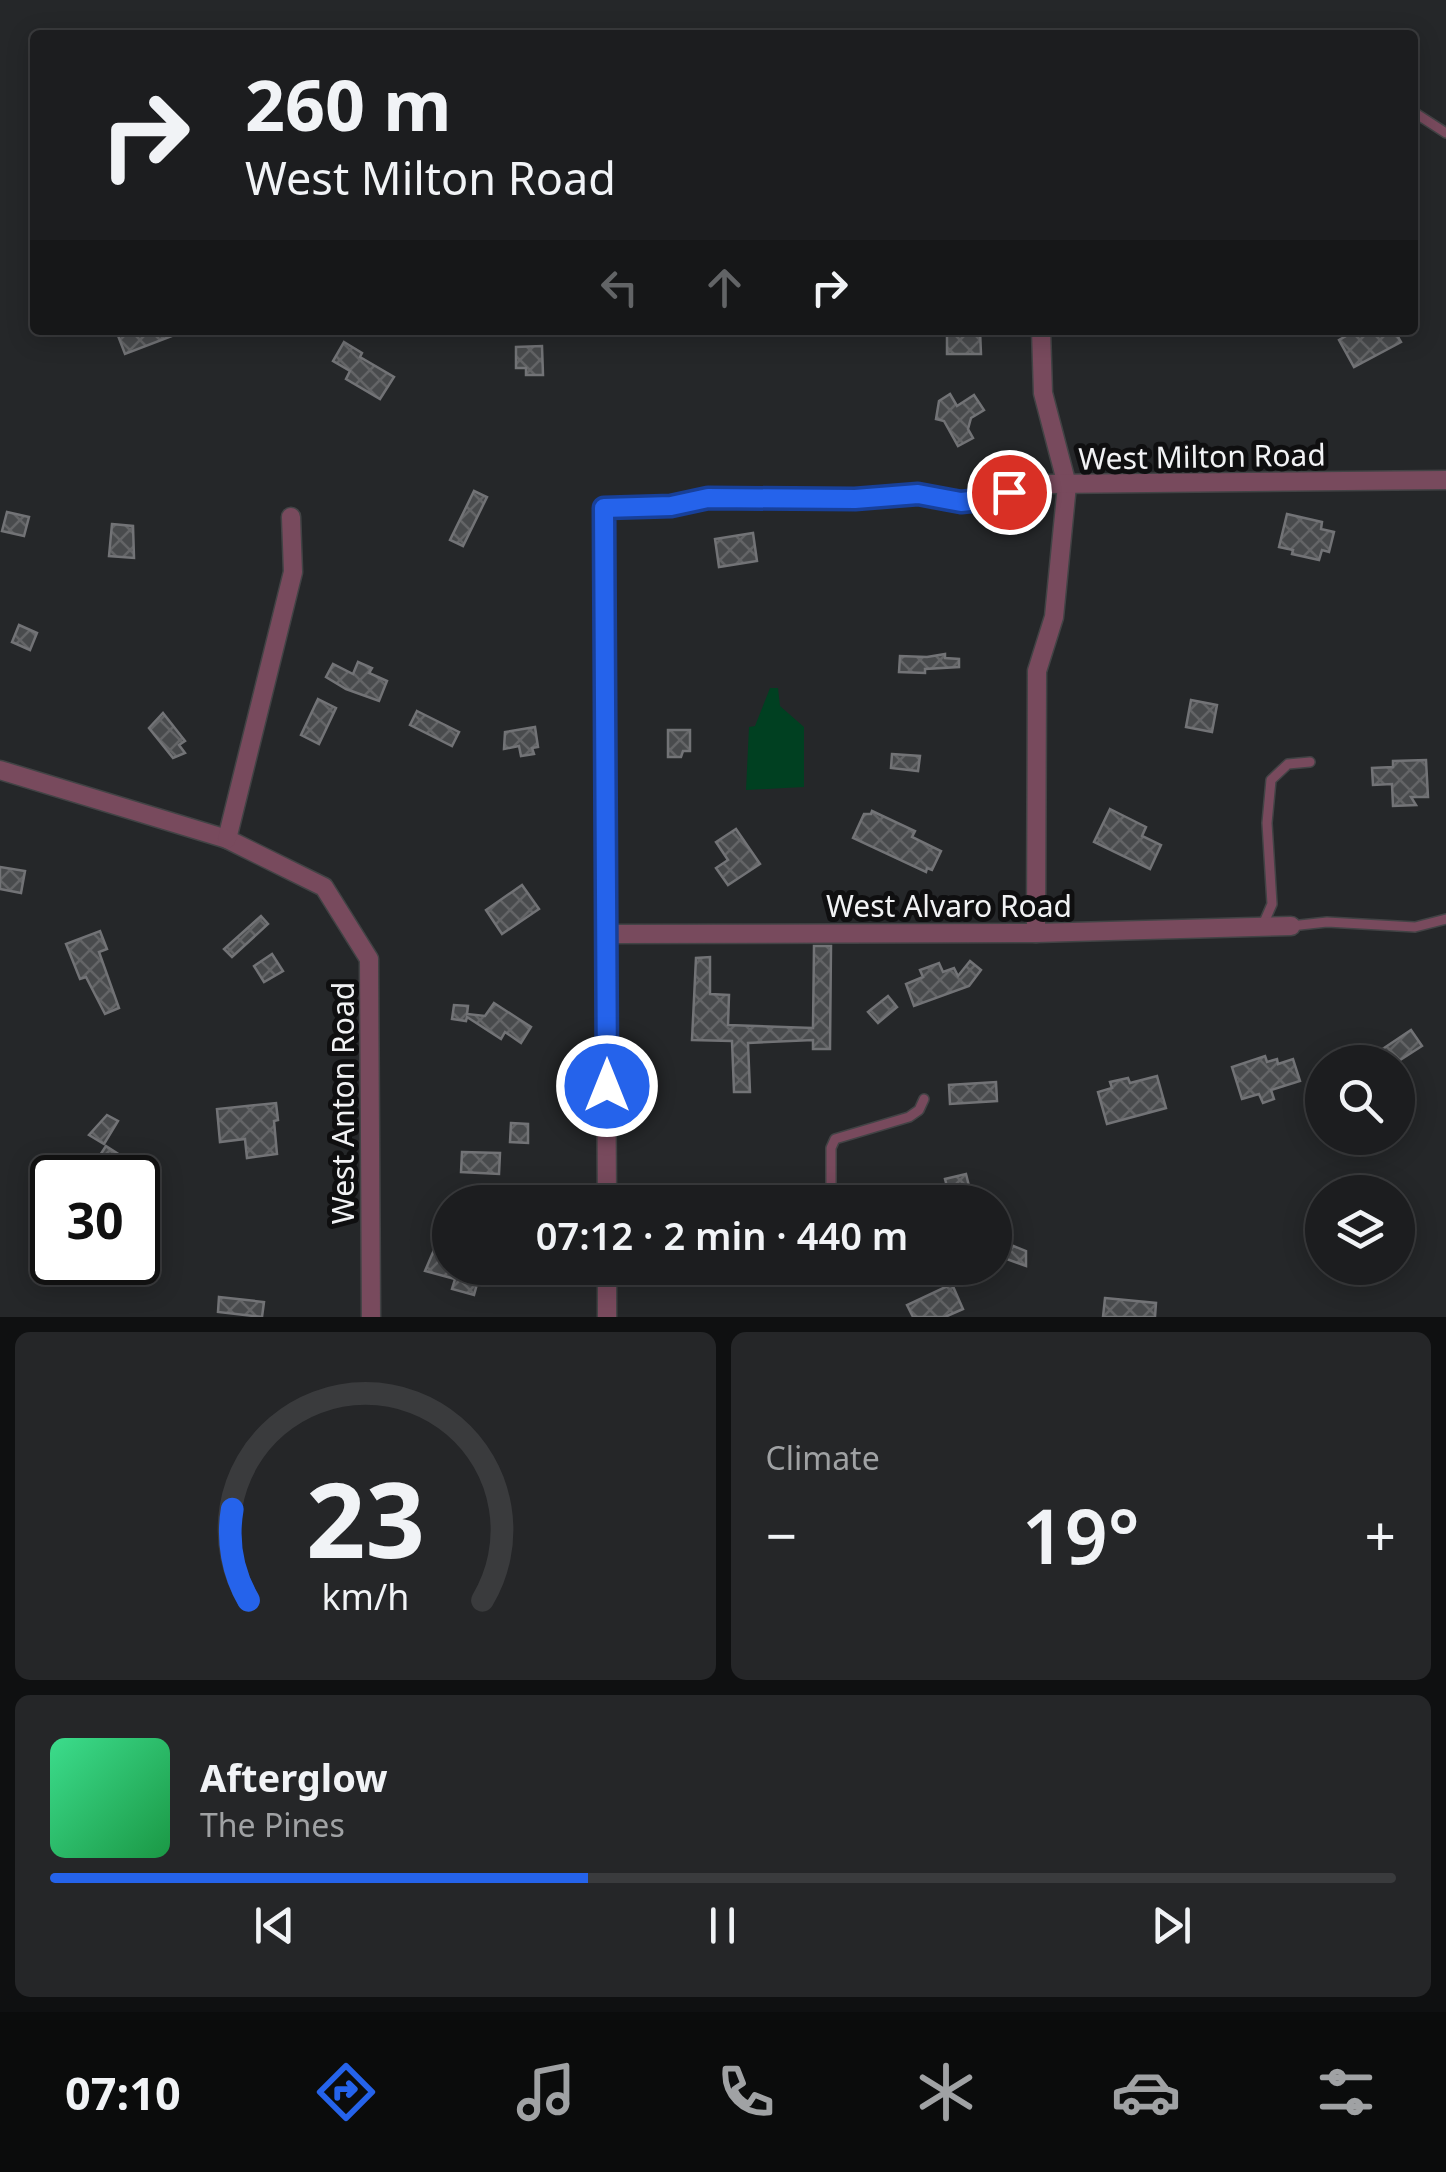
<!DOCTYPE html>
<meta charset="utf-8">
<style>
:root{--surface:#1c1d1f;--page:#252628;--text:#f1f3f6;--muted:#a0a2a4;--line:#3a3b3d;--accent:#2563eb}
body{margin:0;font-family:"Noto Sans",sans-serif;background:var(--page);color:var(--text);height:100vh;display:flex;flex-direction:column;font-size:38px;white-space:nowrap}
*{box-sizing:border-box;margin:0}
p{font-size:32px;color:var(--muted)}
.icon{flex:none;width:55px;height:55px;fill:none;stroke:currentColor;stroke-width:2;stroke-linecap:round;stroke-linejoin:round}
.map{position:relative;height:1317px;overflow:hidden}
.drawer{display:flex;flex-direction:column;gap:15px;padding:15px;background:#0f1011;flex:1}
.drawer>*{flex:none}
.banner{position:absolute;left:30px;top:30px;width:1388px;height:305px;border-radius:10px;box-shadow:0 5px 25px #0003,0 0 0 2px var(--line);background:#1c1d1f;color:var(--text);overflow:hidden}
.controls{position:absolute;left:1305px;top:1045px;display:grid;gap:20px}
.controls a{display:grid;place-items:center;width:110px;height:110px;border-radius:50%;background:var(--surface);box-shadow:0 5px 25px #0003,0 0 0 2px var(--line);font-size:50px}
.speed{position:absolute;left:30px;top:1155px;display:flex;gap:20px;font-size:50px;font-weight:700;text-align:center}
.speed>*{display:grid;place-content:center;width:130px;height:130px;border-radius:50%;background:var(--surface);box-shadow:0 5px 25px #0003,0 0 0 2px var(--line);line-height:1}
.speed .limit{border:5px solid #111;border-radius:15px;background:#fff;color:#111}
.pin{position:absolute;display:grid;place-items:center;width:85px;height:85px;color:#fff;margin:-42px;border:5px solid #fff;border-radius:50%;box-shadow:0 2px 10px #0007}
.me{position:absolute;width:110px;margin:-55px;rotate:0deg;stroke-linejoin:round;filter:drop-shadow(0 0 8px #0008)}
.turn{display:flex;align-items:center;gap:35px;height:210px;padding:0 50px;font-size:45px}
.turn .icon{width:130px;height:130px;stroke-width:2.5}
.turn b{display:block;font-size:70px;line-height:85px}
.lanes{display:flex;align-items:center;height:95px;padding:0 50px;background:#0003;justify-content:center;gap:50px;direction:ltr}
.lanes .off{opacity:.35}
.big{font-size:75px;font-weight:600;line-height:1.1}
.drawer .card{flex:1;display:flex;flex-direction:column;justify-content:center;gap:15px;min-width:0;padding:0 35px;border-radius:15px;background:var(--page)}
.drawer .dial{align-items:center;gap:0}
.dial svg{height:260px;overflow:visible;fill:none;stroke:var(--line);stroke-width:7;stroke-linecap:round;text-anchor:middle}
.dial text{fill:var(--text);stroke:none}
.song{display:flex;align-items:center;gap:30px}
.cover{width:120px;height:120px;border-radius:15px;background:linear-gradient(135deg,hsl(150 70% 55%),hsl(140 70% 35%))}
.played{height:10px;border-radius:5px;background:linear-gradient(90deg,var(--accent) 40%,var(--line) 40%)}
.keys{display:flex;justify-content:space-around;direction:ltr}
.heat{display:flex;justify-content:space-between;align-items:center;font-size:55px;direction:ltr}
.drawer .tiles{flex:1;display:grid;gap:15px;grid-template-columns:1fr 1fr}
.card:last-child{grid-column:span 2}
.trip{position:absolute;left:432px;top:1185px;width:580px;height:100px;border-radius:50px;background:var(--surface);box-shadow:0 5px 25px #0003,0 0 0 2px var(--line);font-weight:600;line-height:100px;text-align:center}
.tabs{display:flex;height:160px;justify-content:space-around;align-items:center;background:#0b0c0c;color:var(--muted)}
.tabs .icon{width:70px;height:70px}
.tabs .current{color:var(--accent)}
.tabs b{font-size:45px;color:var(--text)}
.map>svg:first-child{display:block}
.park{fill:#004021}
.building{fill:url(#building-cross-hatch);stroke:#727376;stroke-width:2.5}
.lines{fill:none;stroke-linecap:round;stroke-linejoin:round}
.lane-casing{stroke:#424345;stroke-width:12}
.street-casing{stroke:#424345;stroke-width:21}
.lane{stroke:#784a5d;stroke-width:9}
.street{stroke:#784a5d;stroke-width:18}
.route-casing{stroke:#184099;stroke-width:25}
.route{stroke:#2563eb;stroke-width:18}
.labels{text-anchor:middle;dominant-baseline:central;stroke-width:10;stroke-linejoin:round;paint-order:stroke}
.street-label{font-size:30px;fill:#f1f2f4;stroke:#0f0f10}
</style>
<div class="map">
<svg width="1446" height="1317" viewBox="0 0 1446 1317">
<defs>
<pattern id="building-cross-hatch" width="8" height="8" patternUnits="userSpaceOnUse" patternTransform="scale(2.5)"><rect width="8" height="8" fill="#494b4d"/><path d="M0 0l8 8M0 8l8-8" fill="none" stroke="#646567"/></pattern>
</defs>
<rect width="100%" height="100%" fill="#252729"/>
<polygon class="park" points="770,688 778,688 780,706 804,727 804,787 746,790 749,727 755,726"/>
<g class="building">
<polygon points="125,330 184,330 185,331 125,354 117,333"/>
<polygon points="947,330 980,330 981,354 947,354"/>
<polygon points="1357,330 1394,330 1401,342 1354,367 1339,340"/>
<polygon points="344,342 362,353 360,357 394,377 380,399 346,379 350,371 333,361"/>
<polygon points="542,346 543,375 526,375 526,368 516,368 516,347"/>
<polygon points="950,394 957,406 974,395 984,410 971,418 968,429 973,438 958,446 944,421 936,419 939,401"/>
<polygon points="474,491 487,497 463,546 450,540"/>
<polygon points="7,512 29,517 24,536 2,531"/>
<polygon points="1287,514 1322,522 1321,529 1334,532 1329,552 1322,550 1319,560 1292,554 1293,550 1279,547"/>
<polygon points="112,524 133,526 134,558 109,556"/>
<polygon points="753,533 757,561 719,567 715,539"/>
<polygon points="19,625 37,633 30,650 12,642"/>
<polygon points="945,654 945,658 959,659 959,667 925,669 925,673 899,672 900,656 927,657"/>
<polygon points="358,662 372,668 369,673 387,681 379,701 346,689 326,677 333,664 353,674"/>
<polygon points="318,699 336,708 319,744 301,735"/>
<polygon points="1191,700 1217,705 1212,732 1186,727"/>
<polygon points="417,711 459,732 452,746 410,725"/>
<polygon points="163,713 185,741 179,745 185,753 173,758 149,728"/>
<polygon points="535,727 538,747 532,748 534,754 521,756 519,746 504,749 505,732"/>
<polygon points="668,730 690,730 690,751 683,751 681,757 668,757"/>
<polygon points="892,754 920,756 918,771 891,768"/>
<polygon points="1426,760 1428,797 1411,797 1416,805 1393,806 1392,784 1373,785 1372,768 1393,767 1393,761"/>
<polygon points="1110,809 1146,827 1142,836 1161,845 1150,869 1094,842"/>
<polygon points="872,811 915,831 912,837 941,851 932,870 927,868 926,872 853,838 864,814 871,814"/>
<polygon points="736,829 760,864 728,885 716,868 728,860 716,842"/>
<polygon points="0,867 25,871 21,893 0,889"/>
<polygon points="522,885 539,909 502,934 486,910"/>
<polygon points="261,916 268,924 232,957 224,949"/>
<polygon points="100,931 107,949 99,952 119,1008 105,1014 86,977 80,979 66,944"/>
<polygon points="814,946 831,946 830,1049 813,1049 813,1040 748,1043 750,1092 734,1092 732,1041 692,1040 696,958 710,957 710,994 729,995 728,1025 813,1028"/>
<polygon points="272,954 283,971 264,982 254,966"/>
<polygon points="970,961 981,970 969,986 914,1006 906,984 923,977 920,970 939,963 943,972 954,968 958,976"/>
<polygon points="888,996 897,1007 878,1023 868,1012"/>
<polygon points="494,1003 531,1027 521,1043 505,1032 501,1039 467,1017 466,1021 452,1019 454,1005 468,1006 467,1014 485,1016"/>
<polygon points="1411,1030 1422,1046 1397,1062 1389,1062 1381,1050"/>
<polygon points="1265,1056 1267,1062 1277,1059 1278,1064 1293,1059 1300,1081 1271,1090 1274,1099 1263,1103 1259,1094 1242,1099 1232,1067"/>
<polygon points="1157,1076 1166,1108 1107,1124 1098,1092 1112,1088 1110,1082 1128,1078 1130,1083"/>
<polygon points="996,1082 997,1101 950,1104 949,1085"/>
<polygon points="276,1103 278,1120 274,1121 277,1154 247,1158 245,1139 220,1142 217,1109"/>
<polygon points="107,1115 118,1121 104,1144 89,1135"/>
<polygon points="511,1123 528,1124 528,1143 510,1142"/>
<polygon points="106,1146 140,1168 134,1178 110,1178 93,1166"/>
<polygon points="462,1152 500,1153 499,1174 461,1172"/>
<polygon points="966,1174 973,1202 951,1202 945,1179"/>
<polygon points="1006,1243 1026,1251 1026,1266 1001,1257"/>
<polygon points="434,1250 450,1255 450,1268 461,1268 460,1272 479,1277 474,1295 452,1289 455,1279 425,1271"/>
<polygon points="952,1284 963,1309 945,1317 913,1317 907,1305"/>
<polygon points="219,1297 264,1302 262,1317 218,1312"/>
<polygon points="1105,1298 1156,1303 1155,1317 1103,1317"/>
</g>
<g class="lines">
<g class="lane-casing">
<g id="lane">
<polyline points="1412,111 1446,133"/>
<polyline points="1291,926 1327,922 1415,927 1446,919"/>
<polyline points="1262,927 1272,904 1267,823 1271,780 1288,764 1310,762"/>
<polyline points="831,1202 831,1148 835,1139 909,1117 919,1110 924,1099"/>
</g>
</g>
<g class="street-casing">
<g id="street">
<polyline points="0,770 227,839 324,887 369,959 371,1317"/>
<polyline points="227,839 293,572 291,517"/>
<polyline points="1036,933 1037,671 1054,617 1067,485 1043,393 1041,330"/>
<polyline points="607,934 1036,933 1291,926"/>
<polyline points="607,1202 603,508 671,506 708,498 855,499 918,495 961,502 990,499 1028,486 1049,484 1446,480"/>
<polyline points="607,1317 607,1268"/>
</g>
</g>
<use href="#lane" class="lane"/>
<use href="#street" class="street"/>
</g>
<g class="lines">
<g class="route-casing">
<polyline id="route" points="607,1086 604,508 671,506 708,498 855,499 918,494 961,502 990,499 1009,492"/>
</g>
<use href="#route" class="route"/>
</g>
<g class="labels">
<g class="street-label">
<text transform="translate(1202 456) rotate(-1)">West Milton Road</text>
<text x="949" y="905">West Alvaro Road</text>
<text transform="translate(342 1103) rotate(-90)">West Anton Road</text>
</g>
</g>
</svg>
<div class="controls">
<a><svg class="icon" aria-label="search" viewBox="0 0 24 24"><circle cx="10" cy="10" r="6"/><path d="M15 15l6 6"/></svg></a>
<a><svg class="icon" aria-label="layers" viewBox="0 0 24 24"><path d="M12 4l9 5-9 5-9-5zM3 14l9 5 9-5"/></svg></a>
</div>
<div class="speed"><div class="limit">30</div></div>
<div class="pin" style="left:1009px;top:492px;background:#d93025"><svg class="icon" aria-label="arrive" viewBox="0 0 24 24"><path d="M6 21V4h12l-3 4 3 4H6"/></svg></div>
<svg class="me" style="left:607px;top:1086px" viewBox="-20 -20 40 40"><circle r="17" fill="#2563eb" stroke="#fff" stroke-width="3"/><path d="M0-11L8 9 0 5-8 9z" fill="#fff"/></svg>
<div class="trip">07:12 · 2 min · 440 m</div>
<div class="banner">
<div class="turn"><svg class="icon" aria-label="right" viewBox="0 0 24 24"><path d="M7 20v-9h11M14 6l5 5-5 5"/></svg><div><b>260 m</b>West Milton Road</div></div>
<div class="lanes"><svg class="icon off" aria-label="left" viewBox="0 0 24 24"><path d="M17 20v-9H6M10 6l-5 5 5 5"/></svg><svg class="icon off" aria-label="ahead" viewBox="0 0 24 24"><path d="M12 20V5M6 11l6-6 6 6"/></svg><svg class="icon" aria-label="right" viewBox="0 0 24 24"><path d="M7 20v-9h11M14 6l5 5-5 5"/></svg></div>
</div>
</div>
<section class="drawer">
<div class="tiles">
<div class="card dial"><svg viewBox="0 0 100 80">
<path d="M14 69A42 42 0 1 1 86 69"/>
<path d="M14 69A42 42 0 0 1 9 41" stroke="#2563eb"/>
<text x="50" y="56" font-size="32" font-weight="700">23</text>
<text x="50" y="72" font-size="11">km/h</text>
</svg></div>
<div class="card"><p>Climate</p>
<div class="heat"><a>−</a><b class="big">19°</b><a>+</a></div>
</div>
<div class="card">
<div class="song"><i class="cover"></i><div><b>Afterglow</b><p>The Pines</p></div></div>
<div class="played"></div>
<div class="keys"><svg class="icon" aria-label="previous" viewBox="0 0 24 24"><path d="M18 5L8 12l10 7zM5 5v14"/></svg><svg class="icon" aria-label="pause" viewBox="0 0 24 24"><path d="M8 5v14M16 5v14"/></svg><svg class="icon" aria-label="next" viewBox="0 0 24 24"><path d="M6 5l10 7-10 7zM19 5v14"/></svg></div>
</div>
</div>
</section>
<nav class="tabs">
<b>07:10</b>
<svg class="icon current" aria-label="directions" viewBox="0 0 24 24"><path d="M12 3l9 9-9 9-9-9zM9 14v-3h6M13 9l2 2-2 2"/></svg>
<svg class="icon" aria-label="music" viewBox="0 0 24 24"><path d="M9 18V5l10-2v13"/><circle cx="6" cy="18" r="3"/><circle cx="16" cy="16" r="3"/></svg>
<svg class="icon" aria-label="phone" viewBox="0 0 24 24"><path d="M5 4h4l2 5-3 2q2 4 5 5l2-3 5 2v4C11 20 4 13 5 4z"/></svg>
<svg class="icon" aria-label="climate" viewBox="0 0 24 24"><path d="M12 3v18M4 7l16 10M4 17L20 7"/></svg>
<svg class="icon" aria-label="car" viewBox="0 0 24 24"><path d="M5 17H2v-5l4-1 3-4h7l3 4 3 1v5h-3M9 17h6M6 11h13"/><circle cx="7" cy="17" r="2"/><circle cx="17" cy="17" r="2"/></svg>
<svg class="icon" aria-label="filters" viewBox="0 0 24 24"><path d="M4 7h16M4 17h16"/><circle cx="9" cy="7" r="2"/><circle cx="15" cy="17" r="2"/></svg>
</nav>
